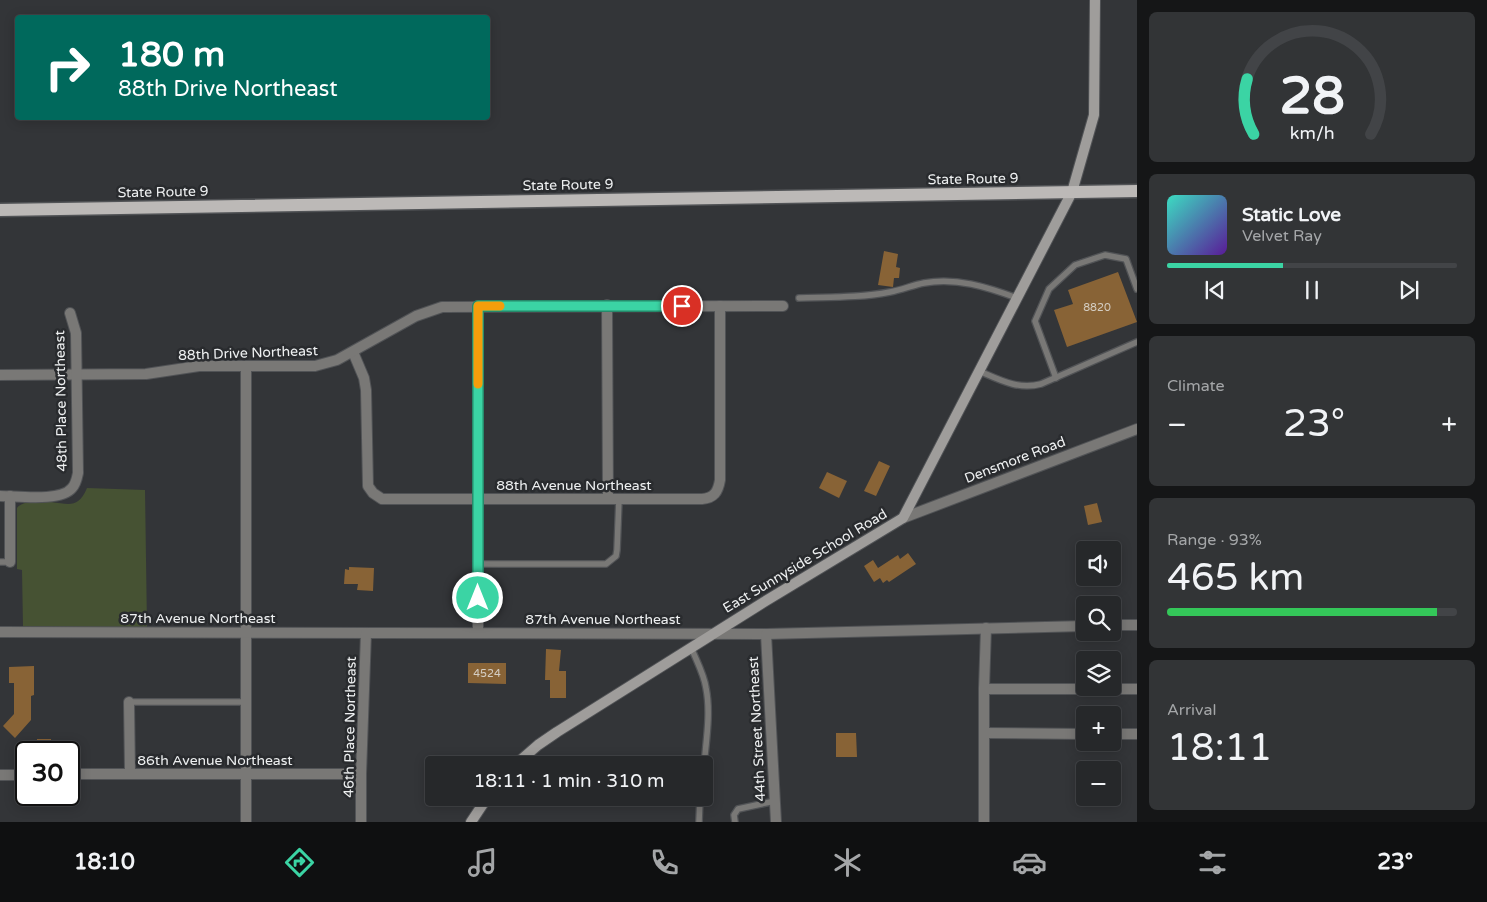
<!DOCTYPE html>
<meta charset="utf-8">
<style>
:root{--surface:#26282a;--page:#323436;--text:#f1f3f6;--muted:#a4a6a8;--line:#424447;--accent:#3bd4a4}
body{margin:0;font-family:"Varela Round",sans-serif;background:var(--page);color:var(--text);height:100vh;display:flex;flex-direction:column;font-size:19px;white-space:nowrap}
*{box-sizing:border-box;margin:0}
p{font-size:16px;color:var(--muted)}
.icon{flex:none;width:28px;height:28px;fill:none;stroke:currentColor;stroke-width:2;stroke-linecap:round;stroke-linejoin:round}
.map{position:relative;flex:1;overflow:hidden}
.sheet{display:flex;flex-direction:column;gap:12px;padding:12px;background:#151617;width:350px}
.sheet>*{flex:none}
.hud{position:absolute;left:15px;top:15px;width:475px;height:105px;border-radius:5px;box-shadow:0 2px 12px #0003,0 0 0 1px var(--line);background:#00695c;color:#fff;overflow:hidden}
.controls{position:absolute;left:1076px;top:541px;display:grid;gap:10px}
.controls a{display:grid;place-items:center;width:45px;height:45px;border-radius:5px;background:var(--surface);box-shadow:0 2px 12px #0003,0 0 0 1px var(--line);font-size:25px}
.speed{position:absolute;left:15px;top:741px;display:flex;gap:10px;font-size:25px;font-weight:700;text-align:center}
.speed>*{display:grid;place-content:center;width:65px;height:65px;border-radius:50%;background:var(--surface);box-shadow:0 2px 12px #0003,0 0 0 1px var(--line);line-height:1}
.speed .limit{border:2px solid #111;border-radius:8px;background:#fff;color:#111}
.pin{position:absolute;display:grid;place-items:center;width:42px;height:42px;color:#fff;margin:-21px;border:2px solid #fff;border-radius:50%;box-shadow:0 1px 5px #0007}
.me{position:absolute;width:55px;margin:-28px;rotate:0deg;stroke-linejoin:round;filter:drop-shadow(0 0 4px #0008)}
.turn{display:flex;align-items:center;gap:18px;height:105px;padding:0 20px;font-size:22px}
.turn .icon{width:65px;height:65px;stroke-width:2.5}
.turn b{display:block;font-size:35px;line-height:42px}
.big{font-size:38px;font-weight:600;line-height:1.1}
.sheet .card{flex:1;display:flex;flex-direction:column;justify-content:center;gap:8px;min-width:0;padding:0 18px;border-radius:8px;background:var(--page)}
.sheet .dial{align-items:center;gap:0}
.dial svg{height:130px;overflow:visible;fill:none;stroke:var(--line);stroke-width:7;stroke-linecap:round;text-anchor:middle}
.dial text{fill:var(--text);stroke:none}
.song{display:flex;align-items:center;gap:15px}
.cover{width:60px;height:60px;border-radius:8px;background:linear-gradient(135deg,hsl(170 70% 55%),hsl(270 70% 35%))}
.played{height:5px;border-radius:2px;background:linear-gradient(90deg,var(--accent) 40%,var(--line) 40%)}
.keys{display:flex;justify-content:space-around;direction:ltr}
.heat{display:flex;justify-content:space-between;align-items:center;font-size:28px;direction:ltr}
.charge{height:8px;border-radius:4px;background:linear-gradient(90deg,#34c759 93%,var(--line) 0)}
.trip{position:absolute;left:425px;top:756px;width:288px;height:50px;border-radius:5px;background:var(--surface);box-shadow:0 2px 12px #0003,0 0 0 1px var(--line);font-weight:600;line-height:50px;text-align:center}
.tab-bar{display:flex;height:80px;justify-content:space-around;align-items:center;background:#0f1011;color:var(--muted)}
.tab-bar .icon{width:35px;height:35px}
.tab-bar .on{color:var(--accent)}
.tab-bar b{font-size:22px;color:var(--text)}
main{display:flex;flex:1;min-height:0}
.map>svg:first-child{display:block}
.green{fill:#465233}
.building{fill:#886336}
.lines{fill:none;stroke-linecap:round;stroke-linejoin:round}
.lane-casing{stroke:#515356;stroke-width:8}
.street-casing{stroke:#515356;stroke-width:12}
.secondary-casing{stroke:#515356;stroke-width:12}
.primary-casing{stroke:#515356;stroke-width:15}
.lane{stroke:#797876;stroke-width:5.5}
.street{stroke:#797876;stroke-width:10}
.secondary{stroke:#9f9d9b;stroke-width:10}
.primary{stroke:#bcb9b7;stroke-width:12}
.route-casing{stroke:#268a6b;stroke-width:12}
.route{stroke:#3bd4a4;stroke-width:9}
.slow{stroke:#f59e0b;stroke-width:9}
.labels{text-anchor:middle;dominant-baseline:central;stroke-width:5;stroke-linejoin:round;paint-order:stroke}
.number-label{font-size:11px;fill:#d4cdc2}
.street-label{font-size:14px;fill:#eef0f1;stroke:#292b2e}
</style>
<main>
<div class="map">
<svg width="1137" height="822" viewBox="0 0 1137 822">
<rect width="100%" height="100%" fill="#333538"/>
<path class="green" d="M87 488 145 490 147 627H23L22 570 17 569V508C23 500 42 501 51 502 69 504 78 509 87 488Z"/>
<g class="building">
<polygon points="884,251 898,254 896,267 900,268 899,278 894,278 893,287 878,285"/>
<polygon points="1118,272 1137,322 1067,347 1054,310 1073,304 1068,290"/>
<polygon points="879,461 890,466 876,496 864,491"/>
<polygon points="827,472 847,481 839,498 819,488"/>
<polygon points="1097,503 1102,522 1088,525 1084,506"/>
<polygon points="908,553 916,564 889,582 887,580 883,583 880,578 874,582 864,566 873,560 878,568 898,555 900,559"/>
<polygon points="349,567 374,568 373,591 357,590 358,584 344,584 345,569 349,570"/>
<polygon points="546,649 561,650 559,671 566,671 566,698 550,698 550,680 545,680"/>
<polygon points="468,663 506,663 506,684 468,683"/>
<polygon points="34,666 34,695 31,696 31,720 15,738 3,726 14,714 14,683 9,683 9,667"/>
<polygon points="836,733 856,733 857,757 836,757"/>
<polygon points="37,739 51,739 51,747 37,748"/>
</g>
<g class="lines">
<g class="lane-casing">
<g id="lane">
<path d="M799 298C829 297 860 298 890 292 902 290 913 285 924 283 956 277 987 287 1017 298"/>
<path d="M979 371C1000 380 1018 390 1041 384L1137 342"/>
<polyline points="1056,378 1035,321 1049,289 1075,265 1105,255 1126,259 1137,289"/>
<polyline points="0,562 10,562"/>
<polyline points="479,564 606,564 616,556 617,550 619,499"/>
<path d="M691 647C696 660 704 674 706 688 711 713 706 741 704 766"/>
<polyline points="129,702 246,702"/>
<polyline points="699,822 700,798"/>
<polyline points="735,822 734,815 738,809 775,801"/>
</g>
</g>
<g class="street-casing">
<g id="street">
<polyline points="607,305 608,499"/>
<polyline points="478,306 478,633"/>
<path d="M353 352 364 378 366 390 368 486 373 493 382 499H702C714 498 718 492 720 480V306"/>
<polyline points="246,366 246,822"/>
<polyline points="0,375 146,374 199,366 315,366 337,360 416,316 442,307 783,306"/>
<path d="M0 496C17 496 61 502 72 488 76 484 77 478 78 473L76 333 70 313"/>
<polyline points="903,518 1137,429"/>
<polyline points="10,562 10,496"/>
<polyline points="1112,625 1137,625"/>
<polyline points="0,632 766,634 1085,626"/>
<polyline points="766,634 776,822"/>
<polyline points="984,689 1137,689"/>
<polyline points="129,702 130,773"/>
<polyline points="985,733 1085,734"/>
<polyline points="1112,734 1137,734"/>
<polyline points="69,774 361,774"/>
<polyline points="0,775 26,775"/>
<polyline points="361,822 361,774 366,633"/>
<polyline points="984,822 984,689 986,628"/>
</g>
</g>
<g class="secondary-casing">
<g id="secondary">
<polyline points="515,765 538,745 557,732 764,602 903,518 1072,192 1094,115 1095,0"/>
<polyline points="471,822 487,798"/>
</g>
</g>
<g class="primary-casing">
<polyline id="primary" points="0,210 1137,191"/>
</g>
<use href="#lane" class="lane"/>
<use href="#street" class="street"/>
<use href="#secondary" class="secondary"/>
<use href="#primary" class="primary"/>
</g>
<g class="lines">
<g class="route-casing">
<polyline id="route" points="478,598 478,306 682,306"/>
</g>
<use href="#route" class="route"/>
<polyline class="slow" points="478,384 478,306 500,306"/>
</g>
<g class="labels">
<g class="number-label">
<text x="1097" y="307">8820</text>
<text x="487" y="673">4524</text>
</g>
<g class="street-label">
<text transform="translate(973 179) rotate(-1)">State Route 9</text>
<text transform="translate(568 185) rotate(-1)">State Route 9</text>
<text transform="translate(163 192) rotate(-1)">State Route 9</text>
<text transform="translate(248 353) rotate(-2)">88th Drive Northeast</text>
<text transform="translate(61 401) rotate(-91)">48th Place Northeast</text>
<text transform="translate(1015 460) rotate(-21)">Densmore Road</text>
<text x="574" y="485">88th Avenue Northeast</text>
<text transform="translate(805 561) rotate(-31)">East Sunnyside School Road</text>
<text x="198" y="618">87th Avenue Northeast</text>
<text x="603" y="619">87th Avenue Northeast</text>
<text transform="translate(350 727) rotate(-89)">46th Place Northeast</text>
<text transform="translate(757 729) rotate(-93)">44th Street Northeast</text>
<text x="215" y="760">86th Avenue Northeast</text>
</g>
</g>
</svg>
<div class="controls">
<a><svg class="icon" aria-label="sound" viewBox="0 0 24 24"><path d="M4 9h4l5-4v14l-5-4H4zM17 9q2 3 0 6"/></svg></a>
<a><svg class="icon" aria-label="search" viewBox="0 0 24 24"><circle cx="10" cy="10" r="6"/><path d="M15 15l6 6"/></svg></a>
<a><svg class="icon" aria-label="layers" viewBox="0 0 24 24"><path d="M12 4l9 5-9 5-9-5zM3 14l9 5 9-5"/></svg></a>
<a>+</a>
<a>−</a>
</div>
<div class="speed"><div class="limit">30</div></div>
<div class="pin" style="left:682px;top:306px;background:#d93025"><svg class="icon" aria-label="arrive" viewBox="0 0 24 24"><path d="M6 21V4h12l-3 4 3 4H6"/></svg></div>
<svg class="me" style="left:478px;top:598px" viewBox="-20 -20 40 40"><circle r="17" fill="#3bd4a4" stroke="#fff" stroke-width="3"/><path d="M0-11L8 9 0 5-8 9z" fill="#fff"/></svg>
<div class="trip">18:11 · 1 min · 310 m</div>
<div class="hud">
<div class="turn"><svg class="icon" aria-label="right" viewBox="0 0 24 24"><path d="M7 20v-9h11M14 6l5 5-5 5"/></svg><div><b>180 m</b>88th Drive Northeast</div></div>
</div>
</div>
<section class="sheet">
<div class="card dial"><svg viewBox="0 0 100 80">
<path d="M14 69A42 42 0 1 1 86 69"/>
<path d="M14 69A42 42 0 0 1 10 35" stroke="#3bd4a4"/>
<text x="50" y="56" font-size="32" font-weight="700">28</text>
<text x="50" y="72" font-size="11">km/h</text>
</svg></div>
<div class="card">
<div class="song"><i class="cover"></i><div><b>Static Love</b><p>Velvet Ray</p></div></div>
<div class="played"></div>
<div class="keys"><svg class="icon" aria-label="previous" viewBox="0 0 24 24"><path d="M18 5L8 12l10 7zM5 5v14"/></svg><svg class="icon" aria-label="pause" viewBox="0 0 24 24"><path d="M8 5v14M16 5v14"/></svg><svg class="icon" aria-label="next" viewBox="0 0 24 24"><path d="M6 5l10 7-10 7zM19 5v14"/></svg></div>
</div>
<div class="card"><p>Climate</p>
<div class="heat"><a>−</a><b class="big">23°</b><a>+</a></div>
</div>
<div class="card"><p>Range · 93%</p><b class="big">465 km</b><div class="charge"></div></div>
<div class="card"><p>Arrival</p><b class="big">18:11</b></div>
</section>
</main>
<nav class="tab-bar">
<b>18:10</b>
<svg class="icon on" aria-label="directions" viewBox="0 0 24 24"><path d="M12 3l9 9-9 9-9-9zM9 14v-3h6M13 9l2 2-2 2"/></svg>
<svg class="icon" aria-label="music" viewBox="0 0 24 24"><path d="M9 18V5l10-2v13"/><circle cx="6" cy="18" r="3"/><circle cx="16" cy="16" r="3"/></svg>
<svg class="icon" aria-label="phone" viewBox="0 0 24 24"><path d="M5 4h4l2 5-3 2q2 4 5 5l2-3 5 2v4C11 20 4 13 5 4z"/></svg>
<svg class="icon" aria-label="climate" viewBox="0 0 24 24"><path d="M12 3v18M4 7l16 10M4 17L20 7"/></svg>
<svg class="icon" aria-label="car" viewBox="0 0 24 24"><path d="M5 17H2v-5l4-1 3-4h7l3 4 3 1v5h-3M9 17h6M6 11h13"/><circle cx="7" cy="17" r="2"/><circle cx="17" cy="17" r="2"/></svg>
<svg class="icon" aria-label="filters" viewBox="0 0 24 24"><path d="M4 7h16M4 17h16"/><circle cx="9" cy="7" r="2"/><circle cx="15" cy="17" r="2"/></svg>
<b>23°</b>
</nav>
